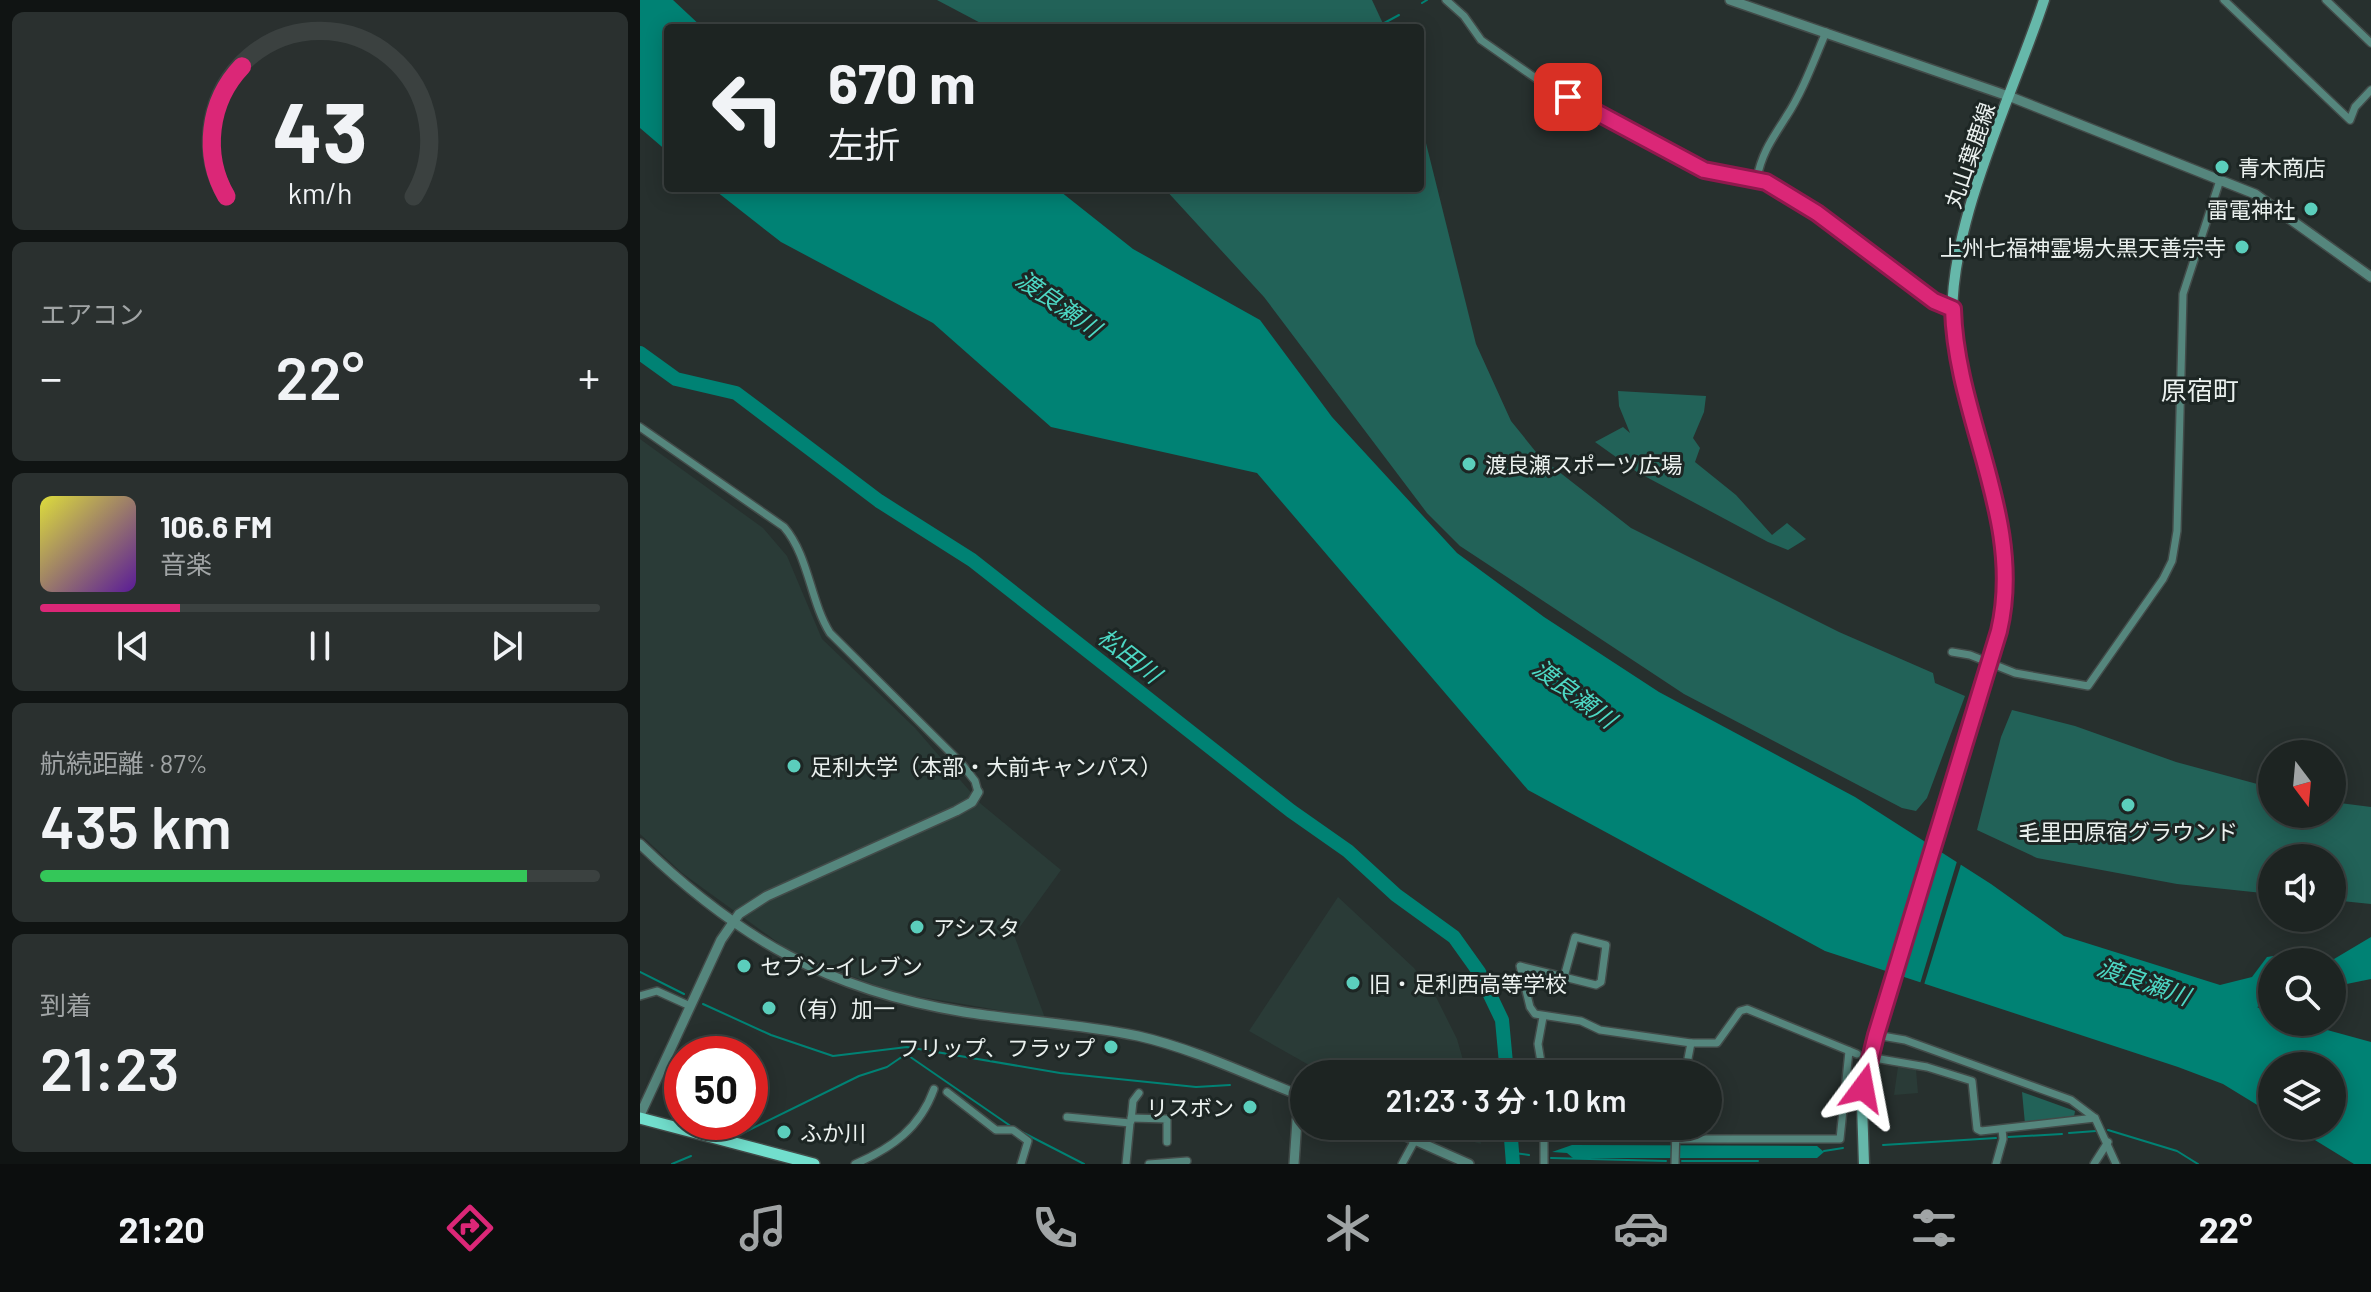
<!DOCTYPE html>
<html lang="ja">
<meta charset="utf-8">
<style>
:root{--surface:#1d2422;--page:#2a302f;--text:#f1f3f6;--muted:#a0a4a5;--line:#3b4140;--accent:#db2777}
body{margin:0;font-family:Barlow,"Noto Sans JP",sans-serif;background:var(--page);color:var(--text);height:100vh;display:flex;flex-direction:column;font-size:30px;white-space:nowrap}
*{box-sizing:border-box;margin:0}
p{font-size:26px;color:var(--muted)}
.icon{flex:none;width:44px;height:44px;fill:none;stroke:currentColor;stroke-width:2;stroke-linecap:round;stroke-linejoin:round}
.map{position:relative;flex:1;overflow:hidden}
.drawer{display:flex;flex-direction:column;gap:12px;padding:12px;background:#101413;width:640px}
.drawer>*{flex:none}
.banner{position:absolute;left:24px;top:24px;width:760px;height:168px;border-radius:8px;box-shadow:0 4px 20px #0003,0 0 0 2px var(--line);background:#1d2422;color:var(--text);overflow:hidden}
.needle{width:52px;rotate:164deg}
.fabs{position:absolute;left:1618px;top:740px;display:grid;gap:16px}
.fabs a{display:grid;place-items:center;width:88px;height:88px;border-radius:50%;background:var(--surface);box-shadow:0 4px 20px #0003,0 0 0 2px var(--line);font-size:40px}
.speed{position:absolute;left:24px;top:1036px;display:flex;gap:16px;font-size:40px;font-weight:700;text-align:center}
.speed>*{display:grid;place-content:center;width:104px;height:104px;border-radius:50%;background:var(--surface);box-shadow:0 4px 20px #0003,0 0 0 2px var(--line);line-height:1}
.speed .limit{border:12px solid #d22;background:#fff;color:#111}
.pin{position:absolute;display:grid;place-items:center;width:68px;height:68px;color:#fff;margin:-34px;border-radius:16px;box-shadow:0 4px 12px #0006}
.me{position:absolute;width:88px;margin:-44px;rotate:13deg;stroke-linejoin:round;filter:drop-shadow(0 0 6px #0008)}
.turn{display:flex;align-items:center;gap:28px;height:168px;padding:0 32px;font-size:36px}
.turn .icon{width:104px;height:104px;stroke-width:2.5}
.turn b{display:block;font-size:56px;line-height:68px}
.big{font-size:60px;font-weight:600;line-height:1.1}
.drawer .tile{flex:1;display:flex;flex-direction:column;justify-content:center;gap:12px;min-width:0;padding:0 28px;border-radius:12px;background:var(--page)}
.drawer .dial{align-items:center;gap:0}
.dial svg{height:208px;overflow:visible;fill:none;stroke:var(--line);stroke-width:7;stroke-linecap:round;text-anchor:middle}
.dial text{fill:var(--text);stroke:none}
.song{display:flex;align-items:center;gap:24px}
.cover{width:96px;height:96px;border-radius:12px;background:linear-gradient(135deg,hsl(60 70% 55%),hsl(270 70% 35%))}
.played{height:8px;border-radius:4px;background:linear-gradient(90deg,var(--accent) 25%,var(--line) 25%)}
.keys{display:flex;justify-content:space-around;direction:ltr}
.heat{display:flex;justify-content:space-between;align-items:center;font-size:44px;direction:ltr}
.charge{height:12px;border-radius:6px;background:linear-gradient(90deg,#34c759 87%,var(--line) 0)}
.trip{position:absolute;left:650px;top:1060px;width:432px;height:80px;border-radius:40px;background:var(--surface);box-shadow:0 4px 20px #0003,0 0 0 2px var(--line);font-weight:600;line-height:80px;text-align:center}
.tab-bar{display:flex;height:128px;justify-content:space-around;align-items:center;background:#0c0e0e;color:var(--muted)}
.tab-bar .icon{width:56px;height:56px}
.tab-bar .on{color:var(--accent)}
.tab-bar b{font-size:36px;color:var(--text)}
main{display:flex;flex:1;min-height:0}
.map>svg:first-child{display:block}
.built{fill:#2a3b37}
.green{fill:#226258}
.water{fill:#008274}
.pier{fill:#27302e}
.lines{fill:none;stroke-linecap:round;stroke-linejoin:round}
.stream{stroke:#008274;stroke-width:2}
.river{stroke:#008274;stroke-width:14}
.minor-tunnel{stroke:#444d4b;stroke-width:7;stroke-dasharray:7 3.5;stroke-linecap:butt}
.minor-casing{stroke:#424b49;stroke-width:10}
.tertiary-casing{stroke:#424b49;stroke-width:12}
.secondary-casing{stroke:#424b49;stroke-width:13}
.primary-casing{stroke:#424b49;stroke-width:14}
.minor{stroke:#55867d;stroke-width:7}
.tertiary{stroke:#55867d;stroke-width:9}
.secondary{stroke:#66b8aa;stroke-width:10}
.primary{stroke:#72dfcd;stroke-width:11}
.route-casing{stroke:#8e194d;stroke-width:20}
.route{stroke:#db2777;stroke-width:14}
.poi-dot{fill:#5bcebc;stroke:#1d2624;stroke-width:3}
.labels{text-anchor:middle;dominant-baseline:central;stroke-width:6;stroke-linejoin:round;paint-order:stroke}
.street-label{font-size:22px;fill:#ebf1ef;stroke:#1d2624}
.poi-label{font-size:22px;fill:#ebf1ef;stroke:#1d2624;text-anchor:start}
.water-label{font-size:24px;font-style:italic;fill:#4dd8c4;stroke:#1d2624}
.quarter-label{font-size:26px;fill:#ebf1ef;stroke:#1d2624}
</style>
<main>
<section class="drawer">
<div class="tile dial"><svg viewBox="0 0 100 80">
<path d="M14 69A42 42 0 1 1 86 69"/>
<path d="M14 69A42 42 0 0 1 20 19" stroke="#db2777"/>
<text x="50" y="56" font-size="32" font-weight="700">43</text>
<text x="50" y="72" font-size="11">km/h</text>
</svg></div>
<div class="tile"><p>エアコン</p>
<div class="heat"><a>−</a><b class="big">22°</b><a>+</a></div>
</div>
<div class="tile">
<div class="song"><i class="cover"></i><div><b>106.6 FM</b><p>音楽</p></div></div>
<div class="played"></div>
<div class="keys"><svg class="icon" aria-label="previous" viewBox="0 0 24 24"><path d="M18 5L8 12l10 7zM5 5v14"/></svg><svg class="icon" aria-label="pause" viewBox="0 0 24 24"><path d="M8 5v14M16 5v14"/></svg><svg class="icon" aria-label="next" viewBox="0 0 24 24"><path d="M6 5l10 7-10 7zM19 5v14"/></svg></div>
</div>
<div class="tile"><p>航続距離 · 87%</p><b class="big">435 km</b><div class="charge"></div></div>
<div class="tile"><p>到着</p><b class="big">21:23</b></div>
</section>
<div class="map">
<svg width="1731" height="1164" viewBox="0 0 1731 1164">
<rect width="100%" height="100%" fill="#27302e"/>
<g class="built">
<polygon points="0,439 123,528 147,556 182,639 275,728 341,804 421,870 374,935 405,1018 258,993 158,957 42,873 0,834"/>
<polygon points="698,897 774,968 797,999 817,1039 827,1074 685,1074 609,1031"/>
<polygon points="1258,1067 1276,1070 1278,1093 1254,1095"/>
<polygon points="789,1126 838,1126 841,1144 804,1133"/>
</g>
<g class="green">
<polygon points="297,0 732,0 745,28 350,28"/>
<polygon points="780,119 836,344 871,421 900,457 991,528 1199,632 1293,673 1295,683 1325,696 1287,798 1276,811 1262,808 1044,694 820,546 787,513 624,297 524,188 780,188"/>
<polygon points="978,391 1066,396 1064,412 1053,438 1060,448 1055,462 1096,495 1132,535 1147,523 1166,539 1148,550 1128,542 997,472 955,442 983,427 990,433 979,406"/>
<polygon points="1372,710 1435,726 1536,762 1632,788 1632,814 1692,814 1692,802 1731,807 1731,904 1692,900 1692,858 1632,858 1632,894 1537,884 1397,858 1337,830 1361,737"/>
<polygon points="1382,1092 1435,1111 1434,1117 1385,1124"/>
</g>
<g class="water">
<polygon points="0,0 33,0 63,28 28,28 28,152 0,128"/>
<polygon points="72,188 416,188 493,249 620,320 692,417 817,553 904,617 1019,692 1215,797 1351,884 1424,936 1580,985 1612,977 1627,957 1659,952 1672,962 1632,962 1632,1002 1617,1007 1632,1015 1632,1022 1658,1022 1731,1042 1731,1164 1714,1164 1652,1126 1692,1126 1692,1066 1632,1066 1632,1114 1583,1084 1538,1067 1185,951 888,790 617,473 411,427 293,323 141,242"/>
<polygon points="1731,937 1731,979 1692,987 1692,962 1689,962"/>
<polygon points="932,1145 1177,1146 1184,1152 1177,1158 933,1158 927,1153 912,1152"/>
</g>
<g class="pier">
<polygon points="1287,838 1297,845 1257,980 1245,976"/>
<polygon points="1318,858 1322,861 1283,988 1279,987"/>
</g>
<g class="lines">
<g class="stream">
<polyline points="782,3 787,0"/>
<polyline points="735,28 759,15"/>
<polyline points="0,972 44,994"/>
<polyline points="63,1004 131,1035 193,1056 267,1047 420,1073 556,1087 590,1085"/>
<polyline points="378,1130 444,1164"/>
<polyline points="1468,1130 1537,1151 1558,1164"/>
<polyline points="105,1132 219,1076 247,1067 266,1054 372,1127"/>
<polyline points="1429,1133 1456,1131"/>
<polyline points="1368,1137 1422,1134"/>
<polyline points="1243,1145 1356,1138"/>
<polyline points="1184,1151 1203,1148"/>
<polyline points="874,1153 889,1155"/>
<polyline points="911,1158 1026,1161"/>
<polyline points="1042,1161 1118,1161"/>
<polyline points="32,1164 51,1156"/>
</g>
<g class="river">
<polyline points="0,353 36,379 96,393 239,501 332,560 651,811 708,851 756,895 814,937 839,972 862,1020 867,1074"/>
<polyline points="870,1126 873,1164"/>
</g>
<polyline class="minor-tunnel" points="1217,1054 1240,1059"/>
<g class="minor-casing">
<g id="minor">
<polyline points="806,0 824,16 841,40 904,84 1064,170 1126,182 1177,213 1294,301 1313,309"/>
<polyline points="1584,0 1710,120 1715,107 1731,90"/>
<polyline points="1686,0 1731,43"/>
<path d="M1117 178C1122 152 1133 138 1146 117 1163 91 1174 60 1186 32"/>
<path d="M0 427 144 527C169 556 170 601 190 633L321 763 335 781 338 792"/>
<polyline points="1312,652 1330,655 1375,673 1448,686 1523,579 1532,561 1537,531 1543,294 1580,180"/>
<polyline points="924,977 935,937 966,945 961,982 956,985 880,966 890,1007 895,1014 941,1021 960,1030 1051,1043 1077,1043 1100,1011 1107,1009 1217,1054"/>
<polyline points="0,996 17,991 50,1006"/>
<polyline points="1236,1035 1265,1040 1431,1100 1455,1118 1476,1164"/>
<polyline points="1240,1059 1287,1067 1332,1081 1337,1129 1341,1131 1455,1118"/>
<polyline points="903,1074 898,1044 903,1017"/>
<polyline points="1045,1074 1051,1043"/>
<polyline points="307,1092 356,1130 373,1130 388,1141 381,1164"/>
<polyline points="427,1117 490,1123 486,1164"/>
<polyline points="491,1118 527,1119 527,1142"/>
<polyline points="491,1121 493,1101 499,1093"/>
<polyline points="1035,1139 1200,1139 1209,1051"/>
<path d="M215 1164C252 1148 280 1128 294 1089"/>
<polyline points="509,1164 547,1161"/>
<polyline points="762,1164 775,1140"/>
<polyline points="904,1164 904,1126"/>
<polyline points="1035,1164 1036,1126"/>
<polyline points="1356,1164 1363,1139 1362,1130"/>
<polyline points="1454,1164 1468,1142"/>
</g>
</g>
<g class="tertiary-casing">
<g id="tertiary">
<polyline points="1090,0 1371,97 1615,194 1731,277"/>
<path d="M0 844C99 939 188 990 324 1012 381 1021 441 1024 498 1036 555 1049 610 1076 664 1097"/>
<polyline points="0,1115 81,940 99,914 127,896 316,811 332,802 338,792"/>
<polyline points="743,1126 829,1164"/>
<polyline points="654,1164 657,1120 664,1103"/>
</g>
</g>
<g class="secondary-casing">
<path id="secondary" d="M1224 1164 1222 1104 1233 1045 1359 631C1384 526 1323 435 1313 333 1304 231 1372 98 1404 0"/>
</g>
<g class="primary-casing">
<polyline id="primary" points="0,1118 174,1164"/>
</g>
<use href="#minor" class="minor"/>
<use href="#tertiary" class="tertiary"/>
<use href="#secondary" class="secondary"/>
<use href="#primary" class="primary"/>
</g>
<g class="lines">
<g class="route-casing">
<path id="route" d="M928 97 1064 170 1126 182 1177 213 1294 301 1313 309C1316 419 1385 520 1359 631L1236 1035 1223 1088"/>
</g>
<use href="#route" class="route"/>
</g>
<g class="poi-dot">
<circle cx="1582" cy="167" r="8"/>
<circle cx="1671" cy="209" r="8"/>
<circle cx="1602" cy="247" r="8"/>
<circle cx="829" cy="464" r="8"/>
<circle cx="154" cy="766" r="8"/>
<circle cx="1488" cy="805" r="8"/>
<circle cx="277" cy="927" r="8"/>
<circle cx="104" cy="966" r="8"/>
<circle cx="713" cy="983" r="8"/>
<circle cx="129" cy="1008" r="8"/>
<circle cx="471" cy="1047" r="8"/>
<circle cx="610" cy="1107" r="8"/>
<circle cx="144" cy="1132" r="8"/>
</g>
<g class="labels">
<g class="street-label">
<text transform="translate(1329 155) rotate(-71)">丸山葉鹿線</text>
</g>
<g class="poi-label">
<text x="1598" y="167">青木商店</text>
<text x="1655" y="209" text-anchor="end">雷電神社</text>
<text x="1586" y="247" text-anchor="end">上州七福神霊場大黒天善宗寺</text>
<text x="845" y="464">渡良瀬スポーツ広場</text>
<text x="170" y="766">足利大学（本部・大前キャンパス）</text>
<text x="1488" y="831" text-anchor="middle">毛里田原宿グラウンド</text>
<text x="293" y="927">アシスタ</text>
<text x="120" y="966">セブン-イレブン</text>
<text x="729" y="983">旧・足利西高等学校</text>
<text x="145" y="1008">（有）加一</text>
<text x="455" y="1047" text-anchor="end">フリップ、フラップ</text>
<text x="594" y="1107" text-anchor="end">リスボン</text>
<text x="160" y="1132">ふか川</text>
</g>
<g class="water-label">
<text transform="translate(419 303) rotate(35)">渡良瀬川</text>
<text transform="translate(490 655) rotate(38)">松田川</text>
<text transform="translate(935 693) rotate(37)">渡良瀬川</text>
<text transform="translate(1504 981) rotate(19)">渡良瀬川</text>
</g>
<g class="quarter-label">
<text x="1560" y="389">原宿町</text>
</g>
</g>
</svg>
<div class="fabs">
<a><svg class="needle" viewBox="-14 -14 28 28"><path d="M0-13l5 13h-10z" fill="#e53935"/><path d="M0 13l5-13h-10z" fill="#a0a4a5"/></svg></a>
<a><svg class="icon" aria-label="sound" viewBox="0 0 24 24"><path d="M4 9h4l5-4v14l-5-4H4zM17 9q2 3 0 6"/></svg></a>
<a><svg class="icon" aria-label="search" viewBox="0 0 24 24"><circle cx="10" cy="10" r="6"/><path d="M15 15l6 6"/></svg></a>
<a><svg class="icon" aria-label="layers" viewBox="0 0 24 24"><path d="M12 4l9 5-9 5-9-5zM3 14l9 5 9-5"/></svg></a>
</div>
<div class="speed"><div class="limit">50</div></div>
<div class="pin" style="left:928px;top:97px;background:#d93025"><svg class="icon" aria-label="arrive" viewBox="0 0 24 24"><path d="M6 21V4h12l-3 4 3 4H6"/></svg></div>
<svg class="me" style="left:1223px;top:1088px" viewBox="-20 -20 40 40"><path d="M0-17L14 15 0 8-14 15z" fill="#db2777" stroke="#fff" stroke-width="4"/></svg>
<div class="trip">21:23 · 3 分 · 1.0 km</div>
<div class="banner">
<div class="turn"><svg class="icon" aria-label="left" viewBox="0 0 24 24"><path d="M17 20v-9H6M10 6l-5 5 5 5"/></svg><div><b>670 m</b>左折</div></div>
</div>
</div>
</main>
<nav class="tab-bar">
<b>21:20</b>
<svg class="icon on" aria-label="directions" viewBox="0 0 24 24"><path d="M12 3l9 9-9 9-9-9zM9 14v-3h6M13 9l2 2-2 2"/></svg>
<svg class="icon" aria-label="music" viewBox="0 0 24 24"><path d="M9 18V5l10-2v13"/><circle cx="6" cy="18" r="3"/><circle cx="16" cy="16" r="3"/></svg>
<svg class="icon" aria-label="phone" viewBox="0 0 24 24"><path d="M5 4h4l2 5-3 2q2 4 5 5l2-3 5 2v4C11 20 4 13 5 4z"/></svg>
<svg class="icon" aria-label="climate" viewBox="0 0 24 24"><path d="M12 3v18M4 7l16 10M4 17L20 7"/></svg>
<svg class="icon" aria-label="car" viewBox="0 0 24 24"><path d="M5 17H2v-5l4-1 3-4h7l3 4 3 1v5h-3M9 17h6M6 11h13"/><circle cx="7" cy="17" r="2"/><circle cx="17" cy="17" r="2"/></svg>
<svg class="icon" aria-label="filters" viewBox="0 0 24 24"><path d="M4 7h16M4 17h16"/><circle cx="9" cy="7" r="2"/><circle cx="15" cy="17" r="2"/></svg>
<b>22°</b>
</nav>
